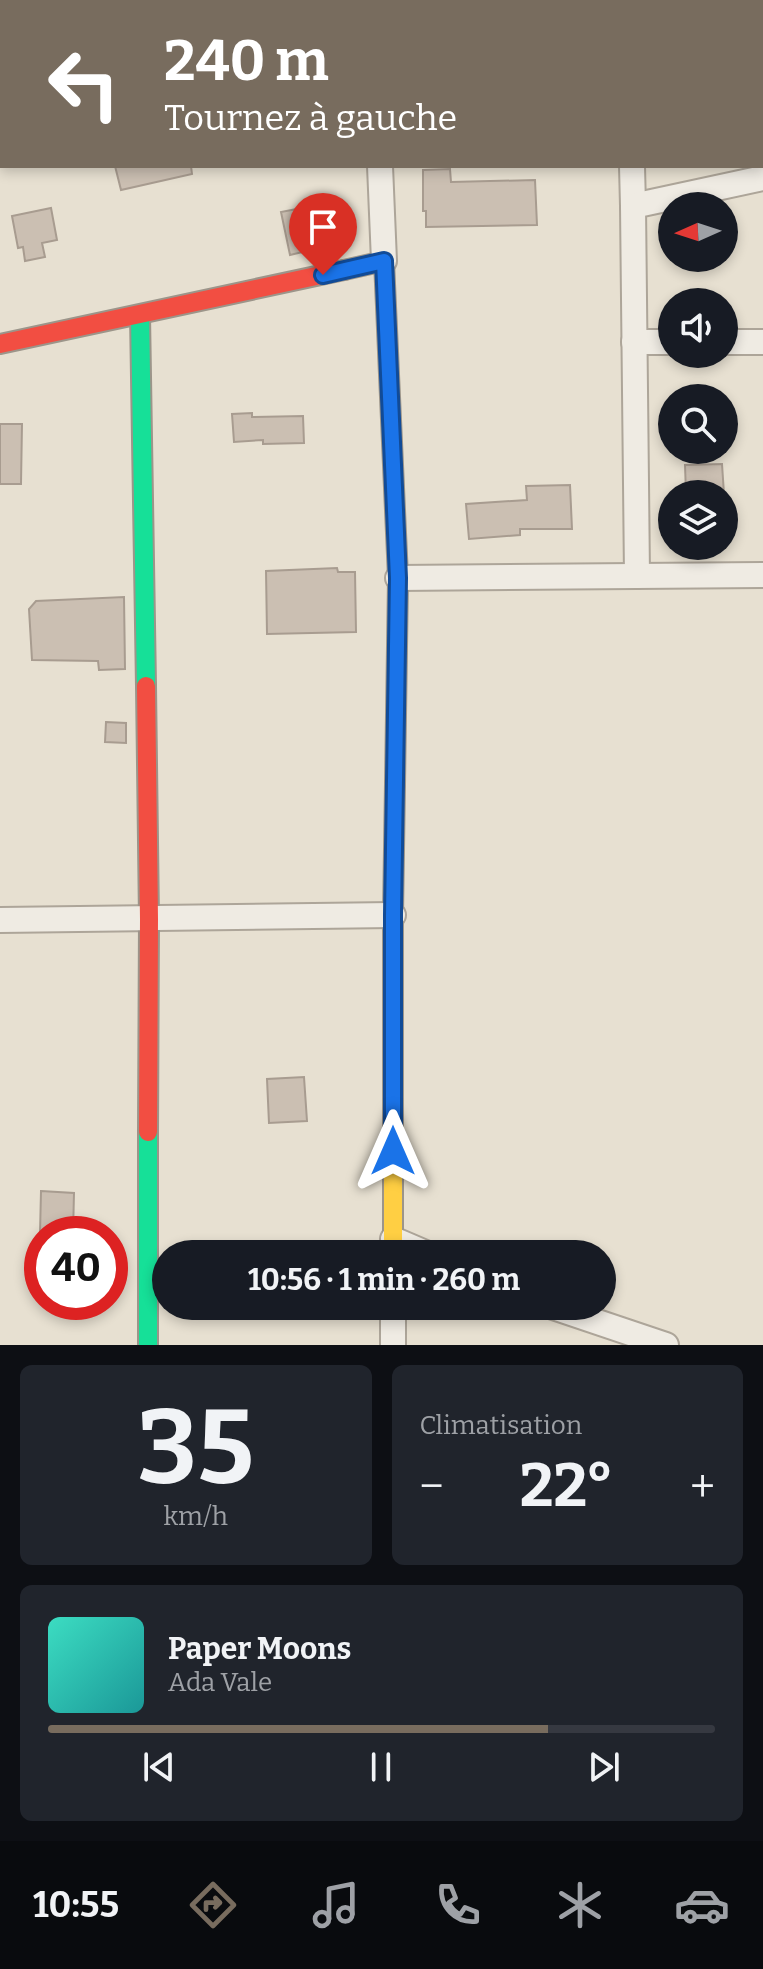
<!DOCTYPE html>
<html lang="fr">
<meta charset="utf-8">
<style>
:root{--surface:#171b24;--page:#20242c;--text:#f1f3f6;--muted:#9ea1a6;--line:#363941;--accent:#786c5e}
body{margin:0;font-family:Bitter,serif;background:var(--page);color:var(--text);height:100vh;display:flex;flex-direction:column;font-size:30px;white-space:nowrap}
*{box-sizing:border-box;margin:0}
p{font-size:26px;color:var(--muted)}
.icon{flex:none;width:44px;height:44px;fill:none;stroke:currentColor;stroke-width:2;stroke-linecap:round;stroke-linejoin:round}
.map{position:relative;height:1345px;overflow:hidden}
.panel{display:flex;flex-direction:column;gap:20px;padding:20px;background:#0d0f14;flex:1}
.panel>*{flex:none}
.hud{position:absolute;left:0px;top:0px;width:764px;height:168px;box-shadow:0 4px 12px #0003;background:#786c5e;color:#fff;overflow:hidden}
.needle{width:52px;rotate:267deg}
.controls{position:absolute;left:658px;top:192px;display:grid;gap:16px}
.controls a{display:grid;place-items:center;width:80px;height:80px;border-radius:50%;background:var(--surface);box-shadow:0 4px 12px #0003;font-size:40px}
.speed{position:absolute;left:24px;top:1216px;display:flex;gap:16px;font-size:40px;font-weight:700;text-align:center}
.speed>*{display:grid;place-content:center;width:104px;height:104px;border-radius:50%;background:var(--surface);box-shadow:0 4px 12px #0003;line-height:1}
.speed .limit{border:12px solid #d22;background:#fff;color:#111}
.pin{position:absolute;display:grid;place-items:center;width:68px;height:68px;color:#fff;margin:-82px -34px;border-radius:50% 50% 50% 0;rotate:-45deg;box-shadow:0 0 8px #0007}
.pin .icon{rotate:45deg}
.me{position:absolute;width:88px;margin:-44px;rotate:0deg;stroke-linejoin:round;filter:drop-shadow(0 0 6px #0008)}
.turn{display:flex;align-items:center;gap:28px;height:168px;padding:0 32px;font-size:36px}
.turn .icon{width:104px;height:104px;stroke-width:2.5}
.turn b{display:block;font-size:56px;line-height:68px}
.big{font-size:60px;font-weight:700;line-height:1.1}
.panel .widget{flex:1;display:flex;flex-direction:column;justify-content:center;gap:12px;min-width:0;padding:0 28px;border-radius:12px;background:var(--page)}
.panel .dial{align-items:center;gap:0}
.dial b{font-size:104px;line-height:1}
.song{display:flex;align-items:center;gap:24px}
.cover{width:96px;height:96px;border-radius:12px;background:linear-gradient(135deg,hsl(170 70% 55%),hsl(180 70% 35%))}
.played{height:8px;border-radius:4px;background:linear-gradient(90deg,var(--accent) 75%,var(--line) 75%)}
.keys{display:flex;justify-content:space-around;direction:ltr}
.heat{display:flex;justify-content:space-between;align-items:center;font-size:44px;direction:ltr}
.panel .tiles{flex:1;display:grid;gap:20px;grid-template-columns:1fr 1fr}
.widget:last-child{grid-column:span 2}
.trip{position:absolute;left:152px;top:1240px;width:464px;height:80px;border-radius:40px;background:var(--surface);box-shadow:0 4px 12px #0003;font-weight:700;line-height:80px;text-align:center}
.dock{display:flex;height:128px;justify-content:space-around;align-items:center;background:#090b0e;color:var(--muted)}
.dock .icon{width:56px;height:56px}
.dock .on{color:var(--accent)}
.dock b{font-size:36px;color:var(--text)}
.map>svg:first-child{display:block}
.building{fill:#cbbfb2;stroke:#a89c90;stroke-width:2}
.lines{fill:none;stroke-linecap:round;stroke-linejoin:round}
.street-casing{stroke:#ada599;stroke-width:28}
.fast-casing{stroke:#9c958a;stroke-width:22}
.slow-casing{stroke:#9c958a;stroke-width:22}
.jam-casing{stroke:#9c958a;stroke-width:22}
.street{stroke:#efebe3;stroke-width:24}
.fast{stroke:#16e098;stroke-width:18}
.slow{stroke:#ffcf43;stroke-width:18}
.jam{stroke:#f24e42;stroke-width:18}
.route-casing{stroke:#114b97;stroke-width:20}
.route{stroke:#1a73e8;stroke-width:14}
</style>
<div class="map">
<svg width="763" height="1345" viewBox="0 0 763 1345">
<rect width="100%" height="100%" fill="#e7e0d1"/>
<g class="building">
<polygon points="115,166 191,166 192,174 121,190"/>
<polygon points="450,169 451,182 535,180 537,225 426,227 426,211 423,211 423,170"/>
<polygon points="51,208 57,240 42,243 45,257 25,261 23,247 18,248 12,216"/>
<polygon points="302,208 311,250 290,255 281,212"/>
<polygon points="252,413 252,417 303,416 304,443 263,444 263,440 234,442 232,414"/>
<polygon points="0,424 22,424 21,484 0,484"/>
<polygon points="722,464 724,494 686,494 685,465"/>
<polygon points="570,485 572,529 520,529 520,535 469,539 466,504 527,500 526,486"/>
<polygon points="337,568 338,572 355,572 356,632 267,634 266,571"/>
<polygon points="124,597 125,669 99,670 98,661 32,660 29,609 36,601"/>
<polygon points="106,722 126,723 126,743 105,742"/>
<polygon points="304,1077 307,1121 269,1123 267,1079"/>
<polygon points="41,1191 74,1193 73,1234 40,1234"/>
</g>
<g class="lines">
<g class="street-casing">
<g id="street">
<polyline points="373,0 373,2"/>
<polyline points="628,0 628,2"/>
<polyline points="119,2 119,0"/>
<polyline points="334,2 343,0"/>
<polyline points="0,73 2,73"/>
<polyline points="380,166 384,261"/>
<polyline points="632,166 633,206"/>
<polyline points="634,342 672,342"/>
<polyline points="724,342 763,342"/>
<polyline points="637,576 633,206 763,178"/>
<polyline points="398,578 763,575"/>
<polyline points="0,920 393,915"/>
<polyline points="393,1239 428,1254"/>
<polyline points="550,1306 666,1345"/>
<polyline points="393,1345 393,1306"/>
</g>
</g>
<g class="fast-casing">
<g id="fast">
<polyline points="344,270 384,261 398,578 395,784"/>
<polyline points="140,315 146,686"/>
<polyline points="148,1345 148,1132"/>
</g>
</g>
<g class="slow-casing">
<polyline id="slow" points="393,1254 393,915 395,784"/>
</g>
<g class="jam-casing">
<g id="jam">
<polyline points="0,344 344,270"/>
<polyline points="146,686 149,919 148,1132"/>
</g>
</g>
<use href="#street" class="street"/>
<use href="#fast" class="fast"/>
<use href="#slow" class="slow"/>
<use href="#jam" class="jam"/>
</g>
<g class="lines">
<g class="route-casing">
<polyline id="route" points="323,275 384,261 398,578 393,915 393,1151"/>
</g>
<use href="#route" class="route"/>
</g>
</svg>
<div class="controls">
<a><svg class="needle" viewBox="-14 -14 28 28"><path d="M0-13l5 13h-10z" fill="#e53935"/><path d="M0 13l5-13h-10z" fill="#9ea1a6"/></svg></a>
<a><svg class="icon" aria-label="sound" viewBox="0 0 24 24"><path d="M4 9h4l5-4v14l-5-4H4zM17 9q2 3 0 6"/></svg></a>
<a><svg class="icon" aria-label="search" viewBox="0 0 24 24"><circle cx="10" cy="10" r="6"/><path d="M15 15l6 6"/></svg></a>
<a><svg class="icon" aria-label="layers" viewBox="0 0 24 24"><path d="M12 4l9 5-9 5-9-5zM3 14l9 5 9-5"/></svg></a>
</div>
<div class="speed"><div class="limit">40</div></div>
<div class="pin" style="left:323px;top:275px;background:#d93025"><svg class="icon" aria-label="arrive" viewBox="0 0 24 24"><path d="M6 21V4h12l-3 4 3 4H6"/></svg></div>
<svg class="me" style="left:393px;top:1151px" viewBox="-20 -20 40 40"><path d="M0-17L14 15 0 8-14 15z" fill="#1a73e8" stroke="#fff" stroke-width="4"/></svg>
<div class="trip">10:56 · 1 min · 260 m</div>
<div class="hud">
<div class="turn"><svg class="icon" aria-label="left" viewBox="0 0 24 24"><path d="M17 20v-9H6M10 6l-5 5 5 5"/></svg><div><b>240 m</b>Tournez à gauche</div></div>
</div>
</div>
<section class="panel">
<div class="tiles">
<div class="widget dial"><b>35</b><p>km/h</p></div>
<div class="widget"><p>Climatisation</p>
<div class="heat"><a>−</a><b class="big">22°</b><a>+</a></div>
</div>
<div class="widget">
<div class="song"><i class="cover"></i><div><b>Paper Moons</b><p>Ada Vale</p></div></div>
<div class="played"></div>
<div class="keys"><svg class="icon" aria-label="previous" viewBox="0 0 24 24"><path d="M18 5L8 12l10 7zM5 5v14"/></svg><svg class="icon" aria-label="pause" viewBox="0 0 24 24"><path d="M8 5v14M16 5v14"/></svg><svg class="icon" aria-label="next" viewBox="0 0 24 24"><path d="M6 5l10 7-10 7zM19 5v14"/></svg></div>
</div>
</div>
</section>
<nav class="dock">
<b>10:55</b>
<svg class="icon on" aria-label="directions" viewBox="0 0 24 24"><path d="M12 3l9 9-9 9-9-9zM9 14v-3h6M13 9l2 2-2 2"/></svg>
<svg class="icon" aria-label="music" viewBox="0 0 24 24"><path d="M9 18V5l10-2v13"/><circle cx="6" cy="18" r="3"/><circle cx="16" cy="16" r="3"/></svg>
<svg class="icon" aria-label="phone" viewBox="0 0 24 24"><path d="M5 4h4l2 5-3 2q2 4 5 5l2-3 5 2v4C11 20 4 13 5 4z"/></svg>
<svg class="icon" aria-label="climate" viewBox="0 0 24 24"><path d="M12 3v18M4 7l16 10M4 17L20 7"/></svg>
<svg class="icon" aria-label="car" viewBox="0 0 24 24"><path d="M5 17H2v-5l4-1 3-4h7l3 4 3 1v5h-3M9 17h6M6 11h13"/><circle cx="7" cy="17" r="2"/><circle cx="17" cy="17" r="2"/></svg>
</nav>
